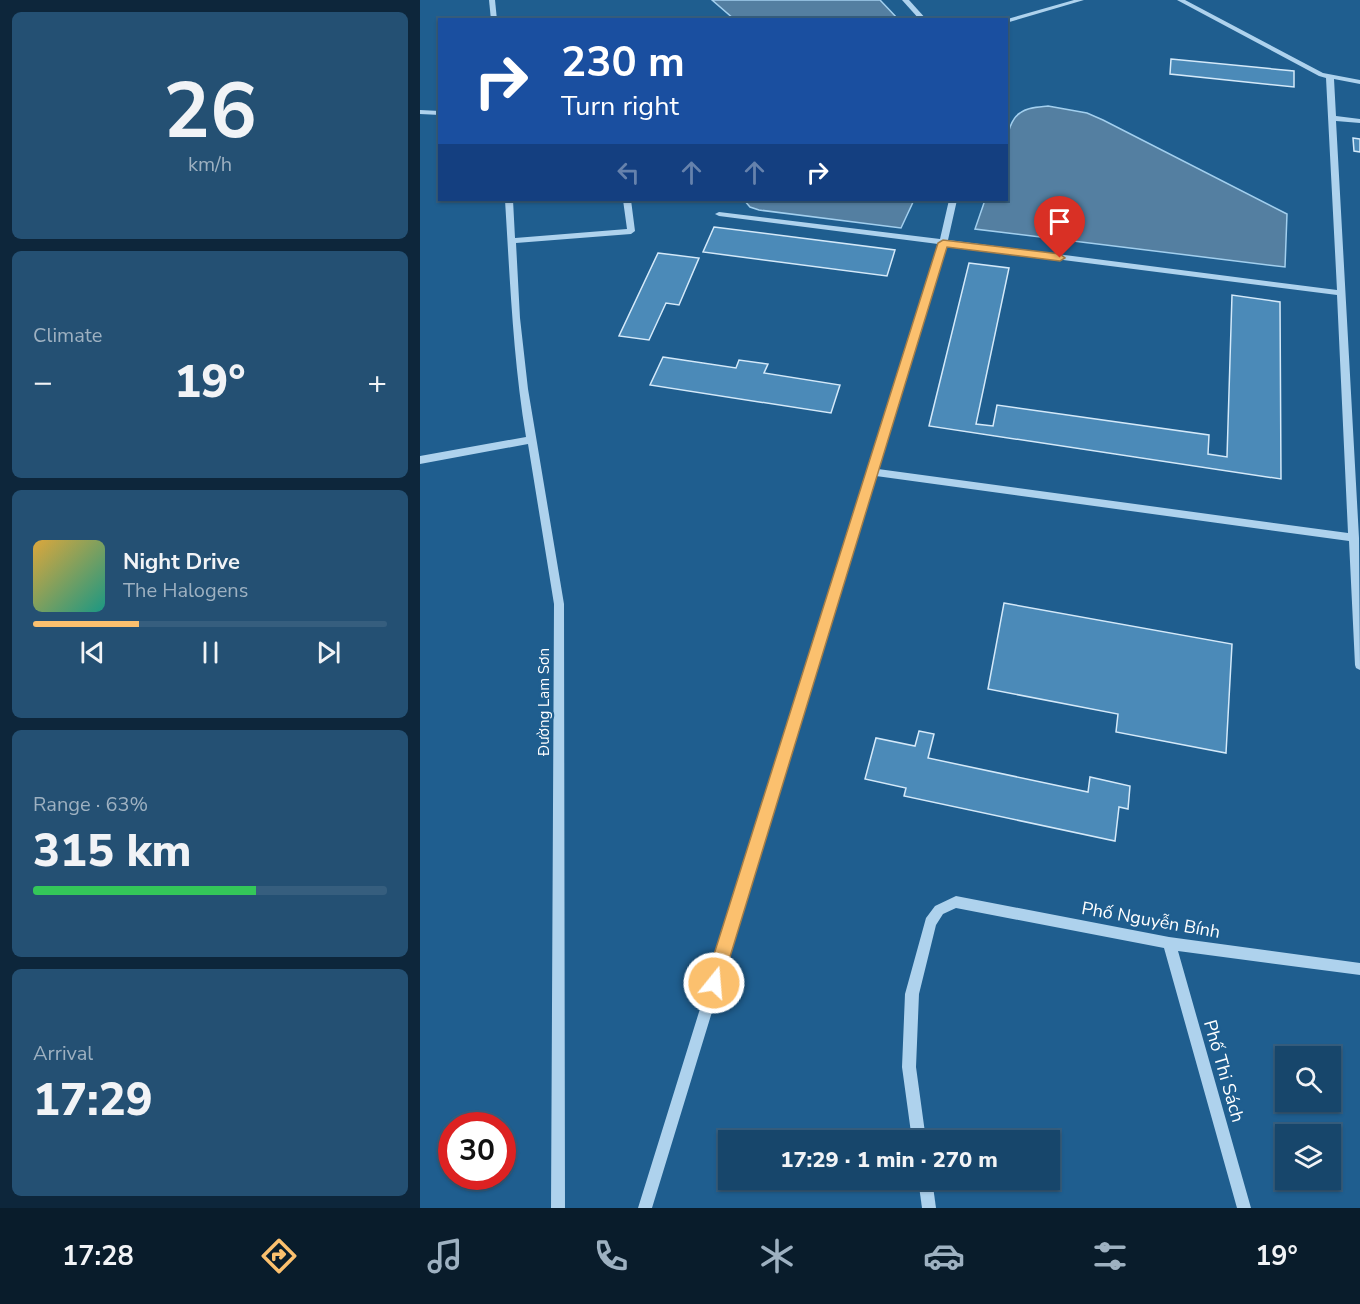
<!DOCTYPE html>
<meta charset="utf-8">
<style>
:root{--surface:#17466b;--page:#245073;--text:#f1f3f6;--muted:#9eb1c1;--line:#365e7e;--accent:#fbc06e}
body{margin:0;font-family:"Nunito Sans",sans-serif;background:var(--page);color:var(--text);height:100vh;display:flex;flex-direction:column;font-size:22px;white-space:nowrap}
*{box-sizing:border-box;margin:0}
p{font-size:20px;color:var(--muted)}
.icon{flex:none;width:33px;height:33px;fill:none;stroke:currentColor;stroke-width:2;stroke-linecap:round;stroke-linejoin:round}
.map{position:relative;flex:1;overflow:hidden}
.sheet{display:flex;flex-direction:column;gap:12px;padding:12px;background:#0d263b;width:420px}
.sheet>*{flex:none}
.top-card{position:absolute;left:18px;top:18px;width:570px;height:183px;border-radius:0px;box-shadow:0 2px 4px #0004,0 0 0 2px var(--line);background:#1a4fa0;color:#fff;overflow:hidden}
.controls{position:absolute;left:855px;top:1046px;display:grid;gap:12px}
.controls a{display:grid;place-items:center;width:66px;height:66px;border-radius:0px;background:var(--surface);box-shadow:0 2px 4px #0004,0 0 0 2px var(--line);font-size:30px}
.speed{position:absolute;left:18px;top:1112px;display:flex;gap:12px;font-size:30px;font-weight:700;text-align:center}
.speed>*{display:grid;place-content:center;width:78px;height:78px;border-radius:50%;background:var(--surface);box-shadow:0 2px 4px #0004,0 0 0 2px var(--line);line-height:1}
.speed .limit{border:9px solid #d22;background:#fff;color:#111}
.pin{position:absolute;display:grid;place-items:center;width:51px;height:51px;color:#fff;margin:-62px -26px;border-radius:50% 50% 50% 0;rotate:-45deg;box-shadow:0 0 6px #0007}
.pin .icon{rotate:45deg}
.me{position:absolute;width:66px;margin:-33px;rotate:17deg;stroke-linejoin:round;filter:drop-shadow(0 0 4px #0008)}
.turn{display:flex;align-items:center;gap:21px;height:126px;padding:0 24px;font-size:27px}
.turn .icon{width:78px;height:78px;stroke-width:2.5}
.turn b{display:block;font-size:42px;line-height:51px}
.lanes{display:flex;align-items:center;height:57px;padding:0 24px;background:#0003;justify-content:center;gap:30px;direction:ltr}
.lanes .off{opacity:.35}
.big{font-size:45px;font-weight:800;line-height:1.1}
.sheet .card{flex:1;display:flex;flex-direction:column;justify-content:center;gap:9px;min-width:0;padding:0 21px;border-radius:9px;background:var(--page)}
.sheet .dial{align-items:center;gap:0}
.dial b{font-size:78px;line-height:1}
.song{display:flex;align-items:center;gap:18px}
.cover{width:72px;height:72px;border-radius:9px;background:linear-gradient(135deg,hsl(40 70% 55%),hsl(170 70% 35%))}
.played{height:6px;border-radius:3px;background:linear-gradient(90deg,var(--accent) 30%,var(--line) 30%)}
.keys{display:flex;justify-content:space-around;direction:ltr}
.heat{display:flex;justify-content:space-between;align-items:center;font-size:33px;direction:ltr}
.charge{height:9px;border-radius:4px;background:linear-gradient(90deg,#34c759 63%,var(--line) 0)}
.trip{position:absolute;left:298px;top:1130px;width:342px;height:60px;border-radius:0px;background:var(--surface);box-shadow:0 2px 4px #0004,0 0 0 2px var(--line);font-weight:800;line-height:60px;text-align:center}
.dock{display:flex;height:96px;justify-content:space-around;align-items:center;background:#091c2b;color:var(--muted)}
.dock .icon{width:42px;height:42px}
.dock .current{color:var(--accent)}
.dock b{font-size:27px;color:var(--text)}
main{display:flex;flex:1;min-height:0}
.map>svg:first-child{display:block}
.water{fill:#547fa1;stroke:#a2cfee;stroke-width:1.5}
.building{fill:#4b8ab8;stroke:#d4e9f9;stroke-width:1.5}
.lines{fill:none;stroke-linecap:round;stroke-linejoin:round}
.minor{fill:#aed2ed;fill-rule:evenodd}
.route{fill:#fbc06e;stroke:#a37d48;stroke-width:1.5}
.labels{text-anchor:middle;dominant-baseline:central;stroke-width:4.5;stroke-linejoin:round;paint-order:stroke}
.street-label{font-size:15px;fill:#fff;stroke:#1f5e8f}
.near-street-label{font-size:18px;fill:#fff;stroke:#1f5e8f}
</style>
<main>
<section class="sheet">
<div class="card dial"><b>26</b><p>km/h</p></div>
<div class="card"><p>Climate</p>
<div class="heat"><a>−</a><b class="big">19°</b><a>+</a></div>
</div>
<div class="card">
<div class="song"><i class="cover"></i><div><b>Night Drive</b><p>The Halogens</p></div></div>
<div class="played"></div>
<div class="keys"><svg class="icon" aria-label="previous" viewBox="0 0 24 24"><path d="M18 5L8 12l10 7zM5 5v14"/></svg><svg class="icon" aria-label="pause" viewBox="0 0 24 24"><path d="M8 5v14M16 5v14"/></svg><svg class="icon" aria-label="next" viewBox="0 0 24 24"><path d="M6 5l10 7-10 7zM19 5v14"/></svg></div>
</div>
<div class="card"><p>Range · 63%</p><b class="big">315 km</b><div class="charge"></div></div>
<div class="card"><p>Arrival</p><b class="big">17:29</b></div>
</section>
<div class="map">
<svg width="940" height="1208" viewBox="0 0 940 1208">
<rect width="100%" height="100%" fill="#1f5e8f"/>
<g class="water">
<polygon points="292,0 460,0 478,19 314,19"/>
<path d="M628 106 667 113 683 120 867 214 865 267 555 229 565 200H586C586 178 580 126 600 113 607 107 619 107 628 106Z"/>
<polygon points="324,200 494,200 481,228 339,210 330,207"/>
</g>
<g class="building">
<polygon points="751,59 874,71 874,87 750,74"/>
<polygon points="933,138 940,139 940,152 934,151"/>
<polygon points="294,227 475,250 467,276 283,252"/>
<polygon points="238,253 279,258 259,305 246,303 229,340 199,336"/>
<polygon points="549,263 589,268 556,424 573,426 577,405 789,435 788,454 807,457 812,295 860,302 861,479 509,426"/>
<polygon points="243,357 316,368 319,360 348,364 344,373 420,385 411,413 230,385"/>
<polygon points="584,603 812,644 806,753 696,732 698,714 568,689"/>
<polygon points="499,731 514,734 508,758 668,792 670,777 710,786 708,809 699,807 695,841 484,796 486,788 445,779 456,738 495,746"/>
</g>
<g class="lines">
<g class="minor">
<polygon points="69,0 75,0 77,20 71,20"/>
<polygon points="482,0 489,0 507,20 500,20"/>
<polygon points="654,0 664,0 586,23 586,20 584,20"/>
<path d="M757 0H765L903 73 940 80V84L914 79 916 116 940 119V123L916 121 939 538 940 670 936 668 935 665 929 541 456 476 232 1208H218L518 244 299 216 295 214 299 212 520 239 529 200H537L528 240 917 290 906 78 899 76ZM526 245 917 295 928 533 458 469Z"/>
<polygon points="0,110 20,111 20,115 0,114"/>
<path d="M85 200H93L95 238 207 229 203 200H211L215 231 211 234 96 243 100 318 108 389 144 604 145 1208H131L134 604 108 444 0 464V456L106 437C93 359 90 280 85 200Z"/>
<polygon points="536,896 749,937 940,963 940,975 758,951 831,1208 817,1208 744,948 536,908 523,914 516,925 499,994 496,1067 506,1140 492,1140 482,1067 485,994 506,918 515,906"/>
<polygon points="498,1179 512,1179 516,1208 502,1208"/>
</g>
</g>
<polygon class="route" points="523,240 640,254 645,258 640,261 527,247 302,983 300,989 294,992 288,989 285,983 518,243"/>
<g class="labels">
<g class="street-label">
<text transform="translate(124 702) rotate(-90)">Đường Lam Sơn</text>
</g>
<g class="near-street-label">
<text transform="translate(731 920) rotate(10)">Phố Nguyễn Bính</text>
<text transform="translate(804 1071) rotate(74)">Phố Thi Sách</text>
</g>
</g>
</svg>
<div class="controls">
<a><svg class="icon" aria-label="search" viewBox="0 0 24 24"><circle cx="10" cy="10" r="6"/><path d="M15 15l6 6"/></svg></a>
<a><svg class="icon" aria-label="layers" viewBox="0 0 24 24"><path d="M12 4l9 5-9 5-9-5zM3 14l9 5 9-5"/></svg></a>
</div>
<div class="speed"><div class="limit">30</div></div>
<div class="pin" style="left:640px;top:258px;background:#d93025"><svg class="icon" aria-label="arrive" viewBox="0 0 24 24"><path d="M6 21V4h12l-3 4 3 4H6"/></svg></div>
<svg class="me" style="left:294px;top:983px" viewBox="-20 -20 40 40"><circle r="17" fill="#fbc06e" stroke="#fff" stroke-width="3"/><path d="M0-11L8 9 0 5-8 9z" fill="#fff"/></svg>
<div class="trip">17:29 · 1 min · 270 m</div>
<div class="top-card">
<div class="turn"><svg class="icon" aria-label="right" viewBox="0 0 24 24"><path d="M7 20v-9h11M14 6l5 5-5 5"/></svg><div><b>230 m</b>Turn right</div></div>
<div class="lanes"><svg class="icon off" aria-label="left" viewBox="0 0 24 24"><path d="M17 20v-9H6M10 6l-5 5 5 5"/></svg><svg class="icon off" aria-label="ahead" viewBox="0 0 24 24"><path d="M12 20V5M6 11l6-6 6 6"/></svg><svg class="icon off" aria-label="ahead" viewBox="0 0 24 24"><path d="M12 20V5M6 11l6-6 6 6"/></svg><svg class="icon" aria-label="right" viewBox="0 0 24 24"><path d="M7 20v-9h11M14 6l5 5-5 5"/></svg></div>
</div>
</div>
</main>
<nav class="dock">
<b>17:28</b>
<svg class="icon current" aria-label="directions" viewBox="0 0 24 24"><path d="M12 3l9 9-9 9-9-9zM9 14v-3h6M13 9l2 2-2 2"/></svg>
<svg class="icon" aria-label="music" viewBox="0 0 24 24"><path d="M9 18V5l10-2v13"/><circle cx="6" cy="18" r="3"/><circle cx="16" cy="16" r="3"/></svg>
<svg class="icon" aria-label="phone" viewBox="0 0 24 24"><path d="M5 4h4l2 5-3 2q2 4 5 5l2-3 5 2v4C11 20 4 13 5 4z"/></svg>
<svg class="icon" aria-label="climate" viewBox="0 0 24 24"><path d="M12 3v18M4 7l16 10M4 17L20 7"/></svg>
<svg class="icon" aria-label="car" viewBox="0 0 24 24"><path d="M5 17H2v-5l4-1 3-4h7l3 4 3 1v5h-3M9 17h6M6 11h13"/><circle cx="7" cy="17" r="2"/><circle cx="17" cy="17" r="2"/></svg>
<svg class="icon" aria-label="filters" viewBox="0 0 24 24"><path d="M4 7h16M4 17h16"/><circle cx="9" cy="7" r="2"/><circle cx="15" cy="17" r="2"/></svg>
<b>19°</b>
</nav>
